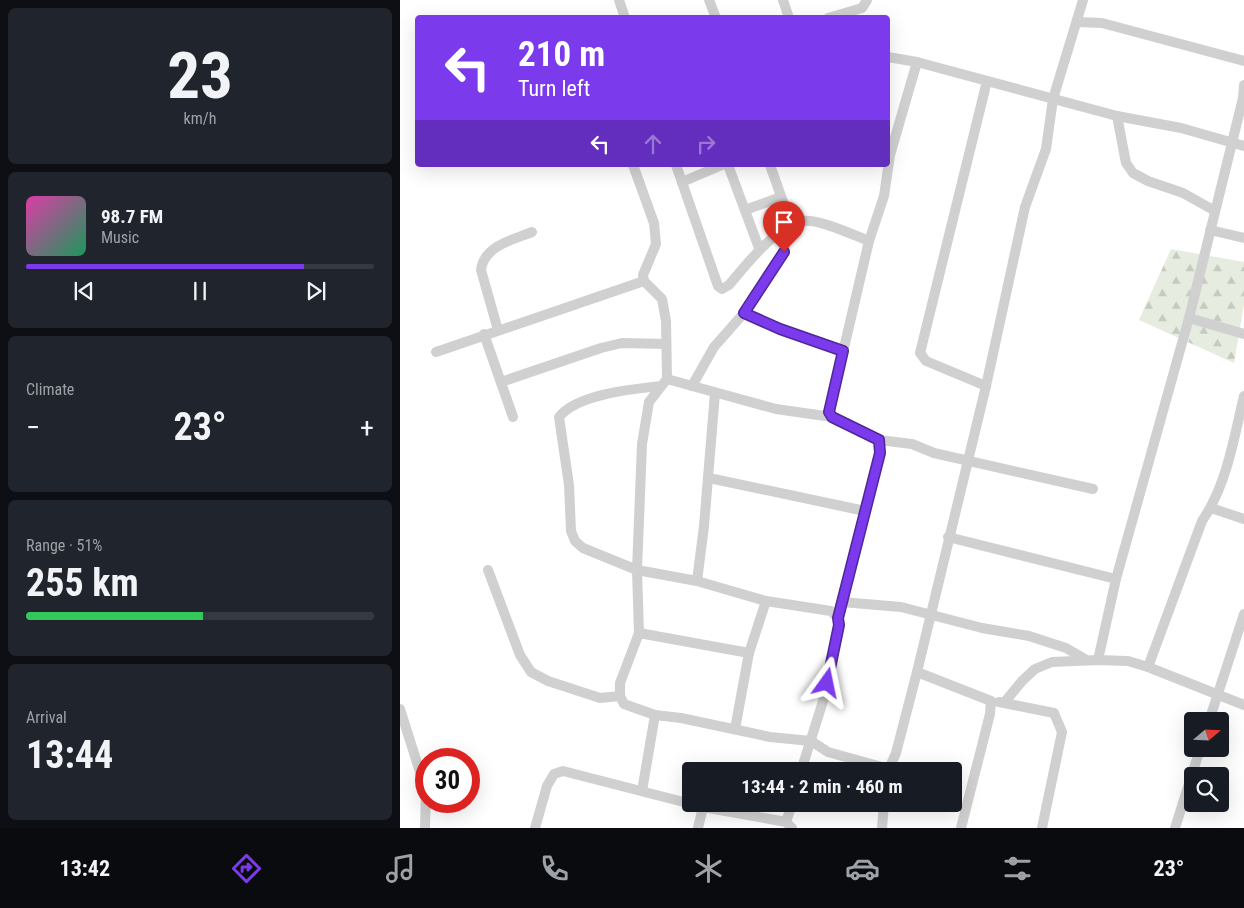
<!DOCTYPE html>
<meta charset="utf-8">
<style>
:root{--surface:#171b24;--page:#20242c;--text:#f1f3f6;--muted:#9ea1a6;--line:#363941;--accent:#7c3aed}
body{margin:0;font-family:"Roboto Condensed",sans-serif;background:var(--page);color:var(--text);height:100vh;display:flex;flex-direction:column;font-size:19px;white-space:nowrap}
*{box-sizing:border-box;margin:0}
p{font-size:16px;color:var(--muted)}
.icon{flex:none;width:28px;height:28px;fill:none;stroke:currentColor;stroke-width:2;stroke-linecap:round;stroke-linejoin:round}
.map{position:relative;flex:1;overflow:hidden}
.panel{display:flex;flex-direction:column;gap:8px;padding:8px;background:#0d0f14;width:400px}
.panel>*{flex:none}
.guide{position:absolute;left:15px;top:15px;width:475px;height:152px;border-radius:5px;box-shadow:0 5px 20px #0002;background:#7c3aed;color:#fff;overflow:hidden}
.needle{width:32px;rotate:71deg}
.fabs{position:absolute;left:784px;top:712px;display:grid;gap:10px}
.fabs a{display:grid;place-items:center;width:45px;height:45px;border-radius:5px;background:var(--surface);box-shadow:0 5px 20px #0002;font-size:25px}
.speed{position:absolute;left:15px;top:748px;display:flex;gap:10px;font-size:25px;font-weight:700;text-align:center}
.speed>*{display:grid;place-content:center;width:65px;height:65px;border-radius:50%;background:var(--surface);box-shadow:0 5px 20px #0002;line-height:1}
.speed .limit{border:8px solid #d22;background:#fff;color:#111}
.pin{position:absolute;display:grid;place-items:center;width:42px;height:42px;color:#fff;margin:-51px -21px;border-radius:50% 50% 50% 0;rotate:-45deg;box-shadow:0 0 5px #0007}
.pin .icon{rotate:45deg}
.me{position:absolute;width:55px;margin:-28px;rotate:12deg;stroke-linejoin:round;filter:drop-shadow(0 0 4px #0008)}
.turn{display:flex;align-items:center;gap:18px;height:105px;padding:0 20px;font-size:22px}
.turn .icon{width:65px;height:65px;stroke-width:2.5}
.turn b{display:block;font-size:35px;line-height:42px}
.lanes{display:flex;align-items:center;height:48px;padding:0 20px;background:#0003;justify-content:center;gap:25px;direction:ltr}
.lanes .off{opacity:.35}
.big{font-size:38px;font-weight:700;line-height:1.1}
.panel .tile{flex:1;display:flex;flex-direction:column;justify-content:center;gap:8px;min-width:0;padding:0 18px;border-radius:8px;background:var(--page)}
.panel .dial{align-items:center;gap:0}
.dial b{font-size:65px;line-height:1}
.song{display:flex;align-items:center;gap:15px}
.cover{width:60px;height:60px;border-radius:8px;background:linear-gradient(135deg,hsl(320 70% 55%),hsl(150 70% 35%))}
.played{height:5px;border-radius:2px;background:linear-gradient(90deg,var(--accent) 80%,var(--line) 80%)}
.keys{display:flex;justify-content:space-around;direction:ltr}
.heat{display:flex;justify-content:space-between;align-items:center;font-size:28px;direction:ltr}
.charge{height:8px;border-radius:4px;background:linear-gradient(90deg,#34c759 51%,var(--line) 0)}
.trip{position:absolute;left:282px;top:762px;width:280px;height:50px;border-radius:5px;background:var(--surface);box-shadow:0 5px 20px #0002;font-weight:700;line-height:50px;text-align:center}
.menu{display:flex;height:80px;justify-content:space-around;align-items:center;background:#090b0e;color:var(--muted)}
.menu .icon{width:35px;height:35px}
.menu .on{color:var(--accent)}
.menu b{font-size:22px;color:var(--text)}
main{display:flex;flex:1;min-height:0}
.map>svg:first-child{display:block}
.forest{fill:url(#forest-firs)}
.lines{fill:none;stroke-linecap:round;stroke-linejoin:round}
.street{stroke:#d0d0d0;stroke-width:10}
.route-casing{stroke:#51269a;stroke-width:12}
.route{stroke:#7c3aed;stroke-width:9}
</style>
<main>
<section class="panel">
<div class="tile dial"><b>23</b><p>km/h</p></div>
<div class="tile">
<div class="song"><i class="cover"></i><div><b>98.7 FM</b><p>Music</p></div></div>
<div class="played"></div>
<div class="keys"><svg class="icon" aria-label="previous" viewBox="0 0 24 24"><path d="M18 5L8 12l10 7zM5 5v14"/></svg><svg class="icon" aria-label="pause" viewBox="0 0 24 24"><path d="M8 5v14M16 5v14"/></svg><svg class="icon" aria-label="next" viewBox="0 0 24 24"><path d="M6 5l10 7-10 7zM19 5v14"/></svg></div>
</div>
<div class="tile"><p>Climate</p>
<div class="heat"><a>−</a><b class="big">23°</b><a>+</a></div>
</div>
<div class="tile"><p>Range · 51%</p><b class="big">255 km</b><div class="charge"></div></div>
<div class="tile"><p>Arrival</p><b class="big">13:44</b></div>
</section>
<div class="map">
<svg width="844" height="828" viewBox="0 0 844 828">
<defs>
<pattern id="forest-firs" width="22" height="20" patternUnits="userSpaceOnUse" patternTransform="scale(1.25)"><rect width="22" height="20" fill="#e6ecdf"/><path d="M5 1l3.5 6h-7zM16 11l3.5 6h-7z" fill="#c6cbc0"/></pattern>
</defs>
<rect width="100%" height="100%" fill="#fff"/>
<polygon class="forest" points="771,249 844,262 844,304 834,363 739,320"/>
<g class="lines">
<g class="street">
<polyline points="219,0 225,18"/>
<polyline points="309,0 316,18"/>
<polyline points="383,0 389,18"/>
<polyline points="428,18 462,8 467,0"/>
<polyline points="678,22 702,23 844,61"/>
<polyline points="517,62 717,116 781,128 844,146"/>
<polyline points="717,116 726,163 733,173 748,181 783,193 815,211"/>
<polyline points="233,165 254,223 256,244 243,275 244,281 262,299 266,321 267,379 249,402 242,444 237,570 239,633 220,683 220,696 224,704 255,715 281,718 370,737 411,741 428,752 489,769"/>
<path d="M276 165 318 286 322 289 329 285C345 266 377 225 403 221 420 219 453 235 469 241"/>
<polyline points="328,165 359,248"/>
<polyline points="282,182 322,165"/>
<polyline points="345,210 381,197"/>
<polyline points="810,230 844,238"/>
<polyline points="344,313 380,329 443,351"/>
<polyline points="789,318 844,334"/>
<path d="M98 330 81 270C84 246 112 240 132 232"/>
<polyline points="84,334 113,417"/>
<polyline points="36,352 244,281"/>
<polyline points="267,379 376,409 432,417"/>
<polyline points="101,382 201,348 222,343 266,344"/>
<path d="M261 386C233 389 177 394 159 417L169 485 171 531 175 541 183 548 237 570 297 581 366 601 431 611 438 618 439 625 424 698 401 771"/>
<polyline points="292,386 314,347 344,313 384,253 388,216 370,165"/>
<polyline points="586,386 526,361 520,353 587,81"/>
<polyline points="479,440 512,444 534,453 693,489"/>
<polyline points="309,478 465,511"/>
<polyline points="811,508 844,519"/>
<polyline points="548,537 716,579"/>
<polyline points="88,570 120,655 131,672 148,681 200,698 220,696"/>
<polyline points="297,581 304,526 315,393"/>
<polyline points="442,602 501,607 582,628 629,636 666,648 685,659"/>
<polyline points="438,618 480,453 479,440 432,417 429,412 469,241 484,196 490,155 517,62 488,57"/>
<polyline points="239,633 349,653"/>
<polyline points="698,660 716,579 789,318 843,98 844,85"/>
<path d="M748 667 802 521C827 485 834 437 844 396"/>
<polyline points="599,702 654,713 662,732 642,828"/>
<polyline points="604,703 622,681 635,669 652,662 698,660 728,661 748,667 844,705"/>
<polyline points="0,709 26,791 25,828"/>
<polyline points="809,721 844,614"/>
<polyline points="335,729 349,653 366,601"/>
<polyline points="488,771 496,753 517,672"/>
<polyline points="242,791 255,715"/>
<polyline points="392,804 386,822 392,828"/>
<polyline points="135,828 147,786 154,774 163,771 303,807"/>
<polyline points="298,828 303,807 386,822"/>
<polyline points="482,828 484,804"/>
<polyline points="561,828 590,714 591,701 517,672 586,386 625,207 646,149 653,99 683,0"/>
<polyline points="775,828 800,749"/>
</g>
</g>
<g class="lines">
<g class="route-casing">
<polyline id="route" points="384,252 344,313 380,329 443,351 429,412 432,417 479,440 480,453 438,618 439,625 427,683"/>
</g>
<use href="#route" class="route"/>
</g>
</svg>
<div class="fabs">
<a><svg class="needle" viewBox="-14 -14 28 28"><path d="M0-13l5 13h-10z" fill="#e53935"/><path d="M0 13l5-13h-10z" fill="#9ea1a6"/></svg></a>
<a><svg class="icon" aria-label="search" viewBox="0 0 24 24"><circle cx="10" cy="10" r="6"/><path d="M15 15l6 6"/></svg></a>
</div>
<div class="speed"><div class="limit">30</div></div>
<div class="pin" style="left:384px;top:252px;background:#d93025"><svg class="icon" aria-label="arrive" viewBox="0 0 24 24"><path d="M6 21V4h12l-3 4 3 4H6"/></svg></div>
<svg class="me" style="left:427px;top:683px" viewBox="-20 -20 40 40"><path d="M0-17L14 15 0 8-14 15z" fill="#7c3aed" stroke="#fff" stroke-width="4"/></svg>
<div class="trip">13:44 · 2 min · 460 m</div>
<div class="guide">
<div class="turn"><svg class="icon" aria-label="left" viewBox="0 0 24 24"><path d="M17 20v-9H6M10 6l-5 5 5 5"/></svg><div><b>210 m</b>Turn left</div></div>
<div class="lanes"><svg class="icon" aria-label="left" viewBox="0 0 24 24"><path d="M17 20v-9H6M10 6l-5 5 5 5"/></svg><svg class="icon off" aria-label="ahead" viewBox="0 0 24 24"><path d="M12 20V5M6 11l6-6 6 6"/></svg><svg class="icon off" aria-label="right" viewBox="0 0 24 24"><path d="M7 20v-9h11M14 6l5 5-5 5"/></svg></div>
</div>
</div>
</main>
<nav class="menu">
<b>13:42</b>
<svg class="icon on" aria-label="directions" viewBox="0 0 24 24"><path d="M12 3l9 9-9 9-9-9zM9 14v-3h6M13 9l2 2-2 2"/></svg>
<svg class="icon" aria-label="music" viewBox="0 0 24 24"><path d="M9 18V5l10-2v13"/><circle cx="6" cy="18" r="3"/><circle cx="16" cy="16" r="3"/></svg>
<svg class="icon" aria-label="phone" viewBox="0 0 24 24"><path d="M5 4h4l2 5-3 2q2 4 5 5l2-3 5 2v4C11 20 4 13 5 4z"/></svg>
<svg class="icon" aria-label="climate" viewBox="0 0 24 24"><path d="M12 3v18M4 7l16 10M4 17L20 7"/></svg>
<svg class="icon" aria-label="car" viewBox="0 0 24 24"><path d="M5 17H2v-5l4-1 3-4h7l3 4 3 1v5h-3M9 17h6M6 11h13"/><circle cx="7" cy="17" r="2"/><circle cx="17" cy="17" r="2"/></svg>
<svg class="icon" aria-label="filters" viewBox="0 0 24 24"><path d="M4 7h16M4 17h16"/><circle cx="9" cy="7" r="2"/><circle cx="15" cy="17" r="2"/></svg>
<b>23°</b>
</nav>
